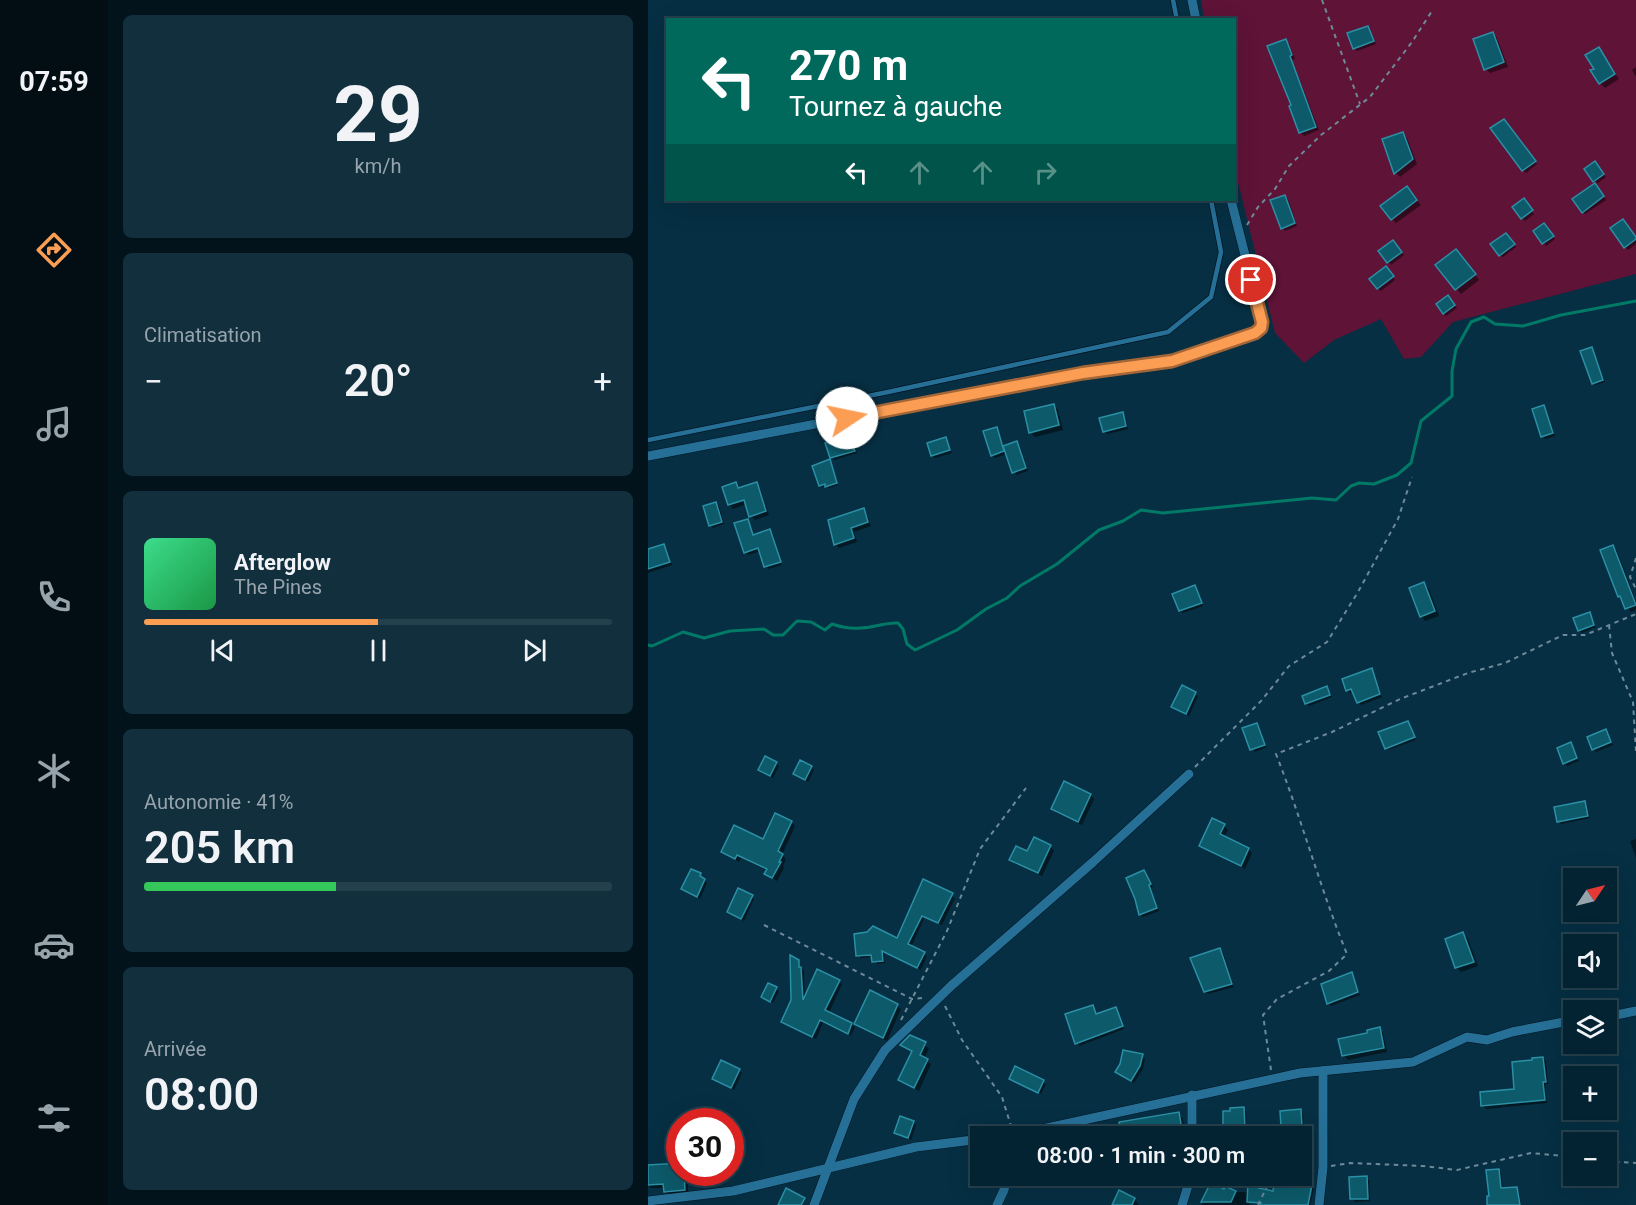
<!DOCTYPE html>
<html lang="fr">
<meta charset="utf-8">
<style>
:root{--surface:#042332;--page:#122f3e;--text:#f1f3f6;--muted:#97a4ac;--line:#25404d;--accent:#fc9d54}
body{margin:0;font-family:Roboto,sans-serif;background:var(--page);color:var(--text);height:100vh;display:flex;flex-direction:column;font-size:22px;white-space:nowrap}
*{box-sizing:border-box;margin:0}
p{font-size:20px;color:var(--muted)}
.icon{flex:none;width:33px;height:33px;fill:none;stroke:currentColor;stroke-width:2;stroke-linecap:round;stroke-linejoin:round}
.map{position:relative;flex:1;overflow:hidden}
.details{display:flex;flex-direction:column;gap:15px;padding:15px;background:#02131c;width:540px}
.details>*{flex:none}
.top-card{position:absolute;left:18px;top:18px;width:570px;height:183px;border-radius:0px;box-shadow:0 6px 24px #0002,0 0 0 2px var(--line);background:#00695c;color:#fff;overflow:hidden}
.needle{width:39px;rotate:55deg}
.tools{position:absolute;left:915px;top:868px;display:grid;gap:12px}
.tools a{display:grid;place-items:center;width:54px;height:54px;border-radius:0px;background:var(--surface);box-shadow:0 6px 24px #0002,0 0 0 2px var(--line);font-size:30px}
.speed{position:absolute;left:18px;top:1108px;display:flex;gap:12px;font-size:30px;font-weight:700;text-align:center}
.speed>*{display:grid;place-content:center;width:78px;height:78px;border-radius:50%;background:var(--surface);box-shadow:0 6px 24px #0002,0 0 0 2px var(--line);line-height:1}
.speed .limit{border:9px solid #d22;background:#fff;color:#111}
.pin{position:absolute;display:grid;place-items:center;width:51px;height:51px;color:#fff;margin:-26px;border:3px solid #fff;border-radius:50%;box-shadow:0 2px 6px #0007}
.me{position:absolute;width:66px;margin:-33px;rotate:79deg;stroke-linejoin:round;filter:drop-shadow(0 0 4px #0008)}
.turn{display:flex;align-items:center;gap:21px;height:126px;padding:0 24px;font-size:27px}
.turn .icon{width:78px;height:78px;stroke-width:2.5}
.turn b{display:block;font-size:42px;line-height:51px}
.lanes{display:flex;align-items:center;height:57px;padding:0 24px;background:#0003;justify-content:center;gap:30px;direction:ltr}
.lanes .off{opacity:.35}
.big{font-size:45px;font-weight:600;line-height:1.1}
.details .tile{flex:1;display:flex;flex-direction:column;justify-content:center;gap:9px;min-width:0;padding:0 21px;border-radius:9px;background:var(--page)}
.details .dial{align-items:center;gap:0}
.dial b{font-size:78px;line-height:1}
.song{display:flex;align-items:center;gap:18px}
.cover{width:72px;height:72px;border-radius:9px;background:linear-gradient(135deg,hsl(150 70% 55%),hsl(140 70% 35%))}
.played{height:6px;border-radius:3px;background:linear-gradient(90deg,var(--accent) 50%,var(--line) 50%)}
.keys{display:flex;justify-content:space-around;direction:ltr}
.heat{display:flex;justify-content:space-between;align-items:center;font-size:33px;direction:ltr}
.charge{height:9px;border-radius:4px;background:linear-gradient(90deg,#34c759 41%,var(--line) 0)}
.trip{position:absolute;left:322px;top:1126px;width:342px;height:60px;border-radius:0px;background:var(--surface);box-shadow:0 6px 24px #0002,0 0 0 2px var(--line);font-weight:600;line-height:60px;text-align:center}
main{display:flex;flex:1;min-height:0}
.tab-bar{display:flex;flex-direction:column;width:108px;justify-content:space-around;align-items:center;background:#020e14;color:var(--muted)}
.tab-bar .icon{width:42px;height:42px}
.tab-bar .current{color:var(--accent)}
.tab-bar b{font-size:27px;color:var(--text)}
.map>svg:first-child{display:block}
.green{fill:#5e1337}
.shadow{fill:#0007}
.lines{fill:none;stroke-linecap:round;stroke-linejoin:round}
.stream{stroke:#007a66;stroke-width:3}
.building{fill:#0c5a6a;stroke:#2b8fa5;stroke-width:1.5}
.lane-casing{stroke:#011522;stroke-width:6}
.street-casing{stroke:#011522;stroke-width:10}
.path{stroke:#6e8a98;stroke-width:2;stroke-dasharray:4.5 4.5;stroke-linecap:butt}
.lane{stroke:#267097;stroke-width:4.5}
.street{stroke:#267097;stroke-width:9}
.route-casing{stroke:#a46637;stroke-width:15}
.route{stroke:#fc9d54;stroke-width:10}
</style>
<main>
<nav class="tab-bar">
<b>07:59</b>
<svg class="icon current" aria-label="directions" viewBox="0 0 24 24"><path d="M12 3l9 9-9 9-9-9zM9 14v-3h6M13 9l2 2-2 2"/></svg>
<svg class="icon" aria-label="music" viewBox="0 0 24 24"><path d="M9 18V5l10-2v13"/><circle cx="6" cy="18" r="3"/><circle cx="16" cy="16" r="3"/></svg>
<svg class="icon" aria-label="phone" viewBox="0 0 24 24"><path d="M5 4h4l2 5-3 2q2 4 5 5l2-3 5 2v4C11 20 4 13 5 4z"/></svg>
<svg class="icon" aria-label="climate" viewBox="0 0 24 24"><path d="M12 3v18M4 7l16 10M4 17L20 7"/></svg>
<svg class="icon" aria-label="car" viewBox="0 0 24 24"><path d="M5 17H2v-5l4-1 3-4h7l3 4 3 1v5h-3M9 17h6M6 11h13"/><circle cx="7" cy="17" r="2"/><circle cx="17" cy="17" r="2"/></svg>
<svg class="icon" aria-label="filters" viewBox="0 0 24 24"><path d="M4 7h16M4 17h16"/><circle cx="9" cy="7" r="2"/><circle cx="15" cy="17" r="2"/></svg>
</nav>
<section class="details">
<div class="tile dial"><b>29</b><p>km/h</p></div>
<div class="tile"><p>Climatisation</p>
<div class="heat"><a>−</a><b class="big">20°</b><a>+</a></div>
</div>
<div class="tile">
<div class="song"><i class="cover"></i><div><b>Afterglow</b><p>The Pines</p></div></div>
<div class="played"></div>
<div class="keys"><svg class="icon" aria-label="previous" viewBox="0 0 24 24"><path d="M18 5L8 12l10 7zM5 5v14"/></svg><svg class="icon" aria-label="pause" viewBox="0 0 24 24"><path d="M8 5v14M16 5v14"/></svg><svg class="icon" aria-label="next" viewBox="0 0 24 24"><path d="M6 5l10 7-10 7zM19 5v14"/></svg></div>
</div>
<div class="tile"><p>Autonomie · 41%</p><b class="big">205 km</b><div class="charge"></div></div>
<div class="tile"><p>Arrivée</p><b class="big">08:00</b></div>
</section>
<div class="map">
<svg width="988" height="1205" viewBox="0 0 988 1205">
<rect width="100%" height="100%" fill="#062f43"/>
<polygon class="green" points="553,0 988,0 988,274 805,322 773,357 756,359 733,319 686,340 656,363 627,333 587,170 586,20 556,19"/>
<g class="shadow">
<polygon points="720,27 728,44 709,51 706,48"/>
<polygon points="844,33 849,38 860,67 842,73 838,69"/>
<polygon points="637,40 641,44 647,59 644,60 671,130 656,136 652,132"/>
<polygon points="951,49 971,79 957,88 952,83"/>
<polygon points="988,67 988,77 984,70"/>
<polygon points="859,123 889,164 878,173 875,170"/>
<polygon points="755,134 759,138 769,164 752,177 748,173 736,140"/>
<polygon points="949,166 958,177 947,185 958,200 937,214 926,200 949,183 947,181"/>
<polygon points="763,193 773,205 748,223 744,219"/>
<polygon points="637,196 640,199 649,226 637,231 634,228"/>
<polygon points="878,203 886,214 877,221 874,218"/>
<polygon points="977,224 988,238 988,244 980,250 977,247"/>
<polygon points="899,227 907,239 898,246 887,231"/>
<polygon points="861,237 868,247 855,257 852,255"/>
<polygon points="748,245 756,255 743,265 732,251"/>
<polygon points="813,255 831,280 813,294 789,265"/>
<polygon points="740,271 747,280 733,291 730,288"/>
<polygon points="803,300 809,308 798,316 796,313"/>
<polygon points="943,349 957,382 948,385 946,383"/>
<polygon points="405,405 410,410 415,430 387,437 382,432"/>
<polygon points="895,407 898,409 907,436 897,439 895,436"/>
<polygon points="474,414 477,417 480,429 459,434 456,431"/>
<polygon points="348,429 351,432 356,447 369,443 372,446 380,471 368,475 359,454 347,458 344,455"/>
<polygon points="201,434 204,437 209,453 186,460 179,444"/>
<polygon points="297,439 304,453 287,458 285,456"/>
<polygon points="181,461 190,485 181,488 179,486 174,487 172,485"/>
<polygon points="88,484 92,488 108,484 112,488 121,515 107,520 103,516 99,504 85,509 81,505 76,488"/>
<polygon points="68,504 71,506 76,524 65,528 62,525"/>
<polygon points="215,510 219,514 223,526 206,532 209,542 191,548 187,544"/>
<polygon points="100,520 106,536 122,531 125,534 134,565 120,569 118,566 113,551 100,555 97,552"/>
<polygon points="16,546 19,549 24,565 0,573 0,550"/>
<polygon points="965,546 969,551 988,601 988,610 983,612 971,596"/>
<polygon points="776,584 781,589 791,616 777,621 773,616"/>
<polygon points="547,587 555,606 535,613 532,611"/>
<polygon points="941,614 948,627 934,633 931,630"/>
<polygon points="724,670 726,672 734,697 713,705 706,691 702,693 699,690"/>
<polygon points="534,687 550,696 541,716 525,707"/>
<polygon points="679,688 684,697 661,706 658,703"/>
<polygon points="759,723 768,740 740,750 738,748"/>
<polygon points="609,725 619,747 607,752 596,729"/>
<polygon points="958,731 965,745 948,752 945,749"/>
<polygon points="922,744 931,761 919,766 916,763"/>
<polygon points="128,763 131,766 125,778 112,770"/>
<polygon points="163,767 166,770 160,782 147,774"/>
<polygon points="417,783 443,795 446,799 434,825 408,813 405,809"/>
<polygon points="936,802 939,805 942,818 913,824 910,821"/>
<polygon points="143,822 147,826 134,855 138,859 135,866 136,868 129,881 118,874 120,871 93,858 91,862 75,852 116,841"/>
<polygon points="576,826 580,830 576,837 601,849 604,853 597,869 557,849 553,846"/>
<polygon points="988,839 988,858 982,841"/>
<polygon points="402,846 406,851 394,876 367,864 363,859"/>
<polygon points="496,871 505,887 503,888 511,911 495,917 492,914 479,879"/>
<polygon points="52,874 59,883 52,899 35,889"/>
<polygon points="276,881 307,898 294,925 277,917 263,947 279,956 273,970 236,952 237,963 229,964 225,957 213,958 210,955 250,940"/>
<polygon points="104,897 106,899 96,921 81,912"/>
<polygon points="815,934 820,939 830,966 813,972 809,968 799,940"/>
<polygon points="572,949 575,952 586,987 560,994 557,991"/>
<polygon points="150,961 156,972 157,998 191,981 194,984 181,1013 207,1027 203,1036 175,1023 168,1039 135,1021 145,1000"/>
<polygon points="703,974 712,995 683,1006 681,1003"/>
<polygon points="121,985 131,991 125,1003 115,997"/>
<polygon points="249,1005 253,1009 239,1041 211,1027 207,1023"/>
<polygon points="444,1006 449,1016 468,1009 476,1029 431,1046 419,1015"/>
<polygon points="731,1029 735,1033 739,1052 700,1060 696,1055 721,1034"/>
<polygon points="263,1037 281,1048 276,1059 283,1064 271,1091 252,1080 265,1052 254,1045"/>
<polygon points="494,1056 497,1059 495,1069 486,1083 469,1072"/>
<polygon points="895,1058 898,1061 900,1084 897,1084 899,1103 838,1109 835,1106 867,1091"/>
<polygon points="368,1068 398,1084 393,1094 366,1081"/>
<polygon points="91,1070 94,1073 86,1090 66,1078"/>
<polygon points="958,1082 961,1084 962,1101 958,1101"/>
<polygon points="595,1109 598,1112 599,1130 580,1131 577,1128"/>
<polygon points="652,1111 655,1114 656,1128 637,1129 635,1126"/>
<polygon points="531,1114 535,1119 538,1137 475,1137 472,1123"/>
<polygon points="265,1122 268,1125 263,1140 248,1132"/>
<polygon points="0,1167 32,1173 58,1173 58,1182 40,1183 40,1193 21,1195 17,1192 17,1188 3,1188 0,1185"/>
<polygon points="851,1170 853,1173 855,1189 868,1189 871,1191 873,1205 841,1205"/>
<polygon points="374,1176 389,1176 389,1177 376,1178"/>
<polygon points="718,1178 721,1180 722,1201 707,1202 704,1199"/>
<polygon points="637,1182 664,1187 666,1189 662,1205 602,1203 601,1205 554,1205 564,1185 577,1191 578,1188 588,1192 601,1192 609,1184 612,1189 626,1192"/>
<polygon points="472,1192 487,1200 491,1205 466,1205"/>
</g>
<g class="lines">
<path class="stream" d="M0 645 4 646 35 632 56 638 82 631 116 629 125 635H135L149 621 163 622 177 630 184 624C193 627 203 629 212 628 225 628 237 622 250 623L255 629 259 644 267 650 309 630 338 609 359 598 372 586 409 564 451 530 475 521 493 510 515 513 664 498 688 500 703 486 711 483 726 484 749 475 763 463 773 421 804 396V371L808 349 823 322 836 317 847 324 875 326 913 315 988 301"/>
</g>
<g class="building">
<polygon points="720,26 726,41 705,49 699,33"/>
<polygon points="845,32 856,62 836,70 825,39"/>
<polygon points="638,39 644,55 642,56 668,127 651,133 641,106 643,105 619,46"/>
<polygon points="951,47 967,74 951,84 942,70 946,69 937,55"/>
<polygon points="856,119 888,161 874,171 842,128"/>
<polygon points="755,132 765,159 746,174 734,139"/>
<polygon points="947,161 956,174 945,182 936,169"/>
<polygon points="947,183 956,196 934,213 924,199"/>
<polygon points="759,186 769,200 743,220 732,206"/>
<polygon points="637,195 647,223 633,229 622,200"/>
<polygon points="876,198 885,210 873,219 864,207"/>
<polygon points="975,219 988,237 988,239 976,248 962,228"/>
<polygon points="896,223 906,236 894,244 885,231"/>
<polygon points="858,233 867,244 851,256 842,244"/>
<polygon points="745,240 754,252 739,263 730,251"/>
<polygon points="808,249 828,274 807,290 787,265"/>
<polygon points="738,266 746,276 729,289 721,279"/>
<polygon points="800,295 807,305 795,314 788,304"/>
<polygon points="944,347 955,380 944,384 932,351"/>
<polygon points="406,404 411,425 381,433 376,411"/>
<polygon points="896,405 905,433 893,437 884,409"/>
<polygon points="475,412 478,426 455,432 451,418"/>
<polygon points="349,427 356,451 343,456 335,431"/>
<polygon points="201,433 207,451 182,458 177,443 190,439 189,436"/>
<polygon points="298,437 302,450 283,456 279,443"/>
<polygon points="369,441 378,468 364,473 355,446"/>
<polygon points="182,459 189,483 177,487 177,484 171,486 164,466"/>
<polygon points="88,482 90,488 109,482 118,511 101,517 96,500 80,505 74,487"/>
<polygon points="68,502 74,522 61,526 55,506"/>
<polygon points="216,508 220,522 203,528 206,538 186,545 180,520"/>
<polygon points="100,519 105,535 122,529 133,562 116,567 110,548 96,553 86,523"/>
<polygon points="16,544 22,562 0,569 0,549"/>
<polygon points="965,545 988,605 977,609 972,596 970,597 952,550"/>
<polygon points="776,582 787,611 772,617 761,588"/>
<polygon points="547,585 554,603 531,611 524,594"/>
<polygon points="942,612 946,625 930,631 925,618"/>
<polygon points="724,668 732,694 709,703 703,689 698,691 694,679"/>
<polygon points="534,685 548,692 538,714 523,707"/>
<polygon points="679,686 682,695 657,704 654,696"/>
<polygon points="760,721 767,737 737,749 730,732"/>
<polygon points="609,723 617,745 602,750 594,728"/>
<polygon points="958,729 963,742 944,750 939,737"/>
<polygon points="923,742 929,758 915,764 909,748"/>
<polygon points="117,756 129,762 122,776 110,770"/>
<polygon points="152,760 164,766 157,780 145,774"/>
<polygon points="416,781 443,794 430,822 403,809"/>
<polygon points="937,801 940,816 909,822 906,807"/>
<polygon points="127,813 144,821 130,851 135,854 131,862 133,862 124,878 116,874 119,869 89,855 87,859 73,852 86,825 115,839"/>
<polygon points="564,818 577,824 572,834 601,848 593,866 551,846"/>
<polygon points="386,837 403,845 390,873 361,860 368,846 379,851"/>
<polygon points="43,869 53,873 52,876 57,879 49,897 33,889"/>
<polygon points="496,870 503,884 501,885 509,908 491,915 487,899 478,878"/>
<polygon points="275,879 305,893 290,923 274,916 260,944 277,952 269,968 234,951 235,961 224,962 223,955 208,956 206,934 219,932 225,926 249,938"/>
<polygon points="90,888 105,895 93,919 79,912"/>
<polygon points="815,932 826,962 807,968 797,939"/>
<polygon points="572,948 584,984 556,992 542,958"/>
<polygon points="142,955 151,960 151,967 153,967 155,1000 169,969 192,980 177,1010 204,1023 200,1034 172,1020 164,1037 133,1022 143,1000"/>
<polygon points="704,972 710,992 679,1004 673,984"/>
<polygon points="120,983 129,987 122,1002 113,997"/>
<polygon points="222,990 250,1004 235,1038 206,1024"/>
<polygon points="445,1005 448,1014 468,1007 475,1026 427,1044 417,1014"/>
<polygon points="732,1027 736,1048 694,1056 690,1039 719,1033 719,1030"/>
<polygon points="262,1035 278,1042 272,1055 280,1059 266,1088 250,1080 264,1051 252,1045"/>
<polygon points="475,1050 495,1054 492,1066 483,1081 467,1072 472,1064"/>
<polygon points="895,1057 898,1082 895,1082 897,1100 833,1106 832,1092 866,1089 864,1062 884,1060 884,1058"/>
<polygon points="73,1060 92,1069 83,1088 64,1079"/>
<polygon points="367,1066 396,1080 390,1093 361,1079"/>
<polygon points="596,1107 597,1128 575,1128 575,1111 582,1111 582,1108"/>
<polygon points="653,1109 654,1126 633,1127 632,1111"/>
<polygon points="531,1112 535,1135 473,1137 471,1122"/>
<polygon points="252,1116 266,1121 260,1138 246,1133"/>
<polygon points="628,1126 629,1137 603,1137 603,1128"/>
<polygon points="32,1163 32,1173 36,1173 37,1190 16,1192 15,1184 0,1185 0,1165"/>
<polygon points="851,1169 853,1188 869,1187 872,1205 839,1205 839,1196 841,1196 838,1170"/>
<polygon points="719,1176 720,1199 702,1199 701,1177"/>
<polygon points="636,1180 664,1185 660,1205 612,1205 613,1203 599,1202 600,1182 610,1182 610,1188 625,1191 626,1181 635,1182"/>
<polygon points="563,1182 576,1189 577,1186 588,1191 583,1202 553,1202"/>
<polygon points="138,1188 157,1198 153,1205 130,1205"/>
<polygon points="471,1190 487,1198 484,1205 464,1205"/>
</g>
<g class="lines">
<g class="lane-casing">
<g id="lane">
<polyline points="525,0 529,20"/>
<polyline points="0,440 240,392 520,332 563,297 573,252 563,200"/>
</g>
</g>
<g class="street-casing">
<g id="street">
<polyline points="544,0 548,20"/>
<polyline points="0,456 435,373 524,361 607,332 613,329 614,322 583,200"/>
<polyline points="958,1017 988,1011"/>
<polyline points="347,1137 366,1135 652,1073 765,1062 819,1037 839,1040 864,1032 926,1020"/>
<polyline points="544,1137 544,1095"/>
<polyline points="0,1201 85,1191 268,1147 333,1139"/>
<polyline points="166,1205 206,1099 237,1050 303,986 445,862 541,774"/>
<polyline points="349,1205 356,1190 359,1176"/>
<polyline points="534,1205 543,1176"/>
<polyline points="671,1205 675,1167 675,1071"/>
</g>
</g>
<g class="path">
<polyline points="674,0 712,104"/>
<polyline points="599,225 610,207 627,189 641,166 673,135 722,97 764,42 784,11"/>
<polyline points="988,558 982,577 988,589"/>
<polyline points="961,625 964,653 985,702 988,752"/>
<polyline points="547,767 613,701 641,666 679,642 710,592 750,519 764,477"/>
<polyline points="116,925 264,999 275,998"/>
<polyline points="297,1006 314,1040 354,1097 363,1126"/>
<polyline points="253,1020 299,931 332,849 378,788"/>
<path d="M623 1070 615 1015 629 999 681 971 699 954C672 888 654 820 628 754L684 732 752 699 820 673 857 663 915 635H937L988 614"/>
<polyline points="446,1127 450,1137"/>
<polyline points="958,1161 988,1163"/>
<polyline points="683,1166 702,1163 775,1166 809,1170 883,1153 926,1157"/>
<polyline points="654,1173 666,1170"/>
<polyline points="489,1176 531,1181"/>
<polyline points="551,1180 605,1176"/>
<polyline points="610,1205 624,1176"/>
</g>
<use href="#lane" class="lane"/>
<use href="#street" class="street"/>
</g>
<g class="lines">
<g class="route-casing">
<polyline id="route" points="199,418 435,373 524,361 607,333 613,328 614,322 603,280"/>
</g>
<use href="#route" class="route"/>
</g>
</svg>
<div class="tools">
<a><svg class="needle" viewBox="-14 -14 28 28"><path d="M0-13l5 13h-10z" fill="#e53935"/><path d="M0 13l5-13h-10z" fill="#97a4ac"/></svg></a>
<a><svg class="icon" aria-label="sound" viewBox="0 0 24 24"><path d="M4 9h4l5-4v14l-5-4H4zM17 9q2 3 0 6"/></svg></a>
<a><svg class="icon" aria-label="layers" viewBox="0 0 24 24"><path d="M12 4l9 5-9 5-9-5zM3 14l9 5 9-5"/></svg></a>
<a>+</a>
<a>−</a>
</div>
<div class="speed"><div class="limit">30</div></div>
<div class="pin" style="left:603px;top:280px;background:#d93025"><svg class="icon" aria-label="arrive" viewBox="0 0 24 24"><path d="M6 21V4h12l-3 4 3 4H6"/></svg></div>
<svg class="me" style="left:199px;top:418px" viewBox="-20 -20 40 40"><circle r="19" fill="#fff"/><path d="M0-13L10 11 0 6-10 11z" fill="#fc9d54"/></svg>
<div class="trip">08:00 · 1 min · 300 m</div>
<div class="top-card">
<div class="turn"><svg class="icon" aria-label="left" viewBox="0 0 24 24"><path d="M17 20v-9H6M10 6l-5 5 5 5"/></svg><div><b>270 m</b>Tournez à gauche</div></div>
<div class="lanes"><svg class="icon" aria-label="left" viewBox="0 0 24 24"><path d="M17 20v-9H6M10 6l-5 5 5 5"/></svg><svg class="icon off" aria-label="ahead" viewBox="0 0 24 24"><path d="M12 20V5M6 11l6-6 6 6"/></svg><svg class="icon off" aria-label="ahead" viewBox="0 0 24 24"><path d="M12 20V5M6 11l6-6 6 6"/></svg><svg class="icon off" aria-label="right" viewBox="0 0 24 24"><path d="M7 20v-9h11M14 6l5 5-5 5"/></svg></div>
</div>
</div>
</main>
